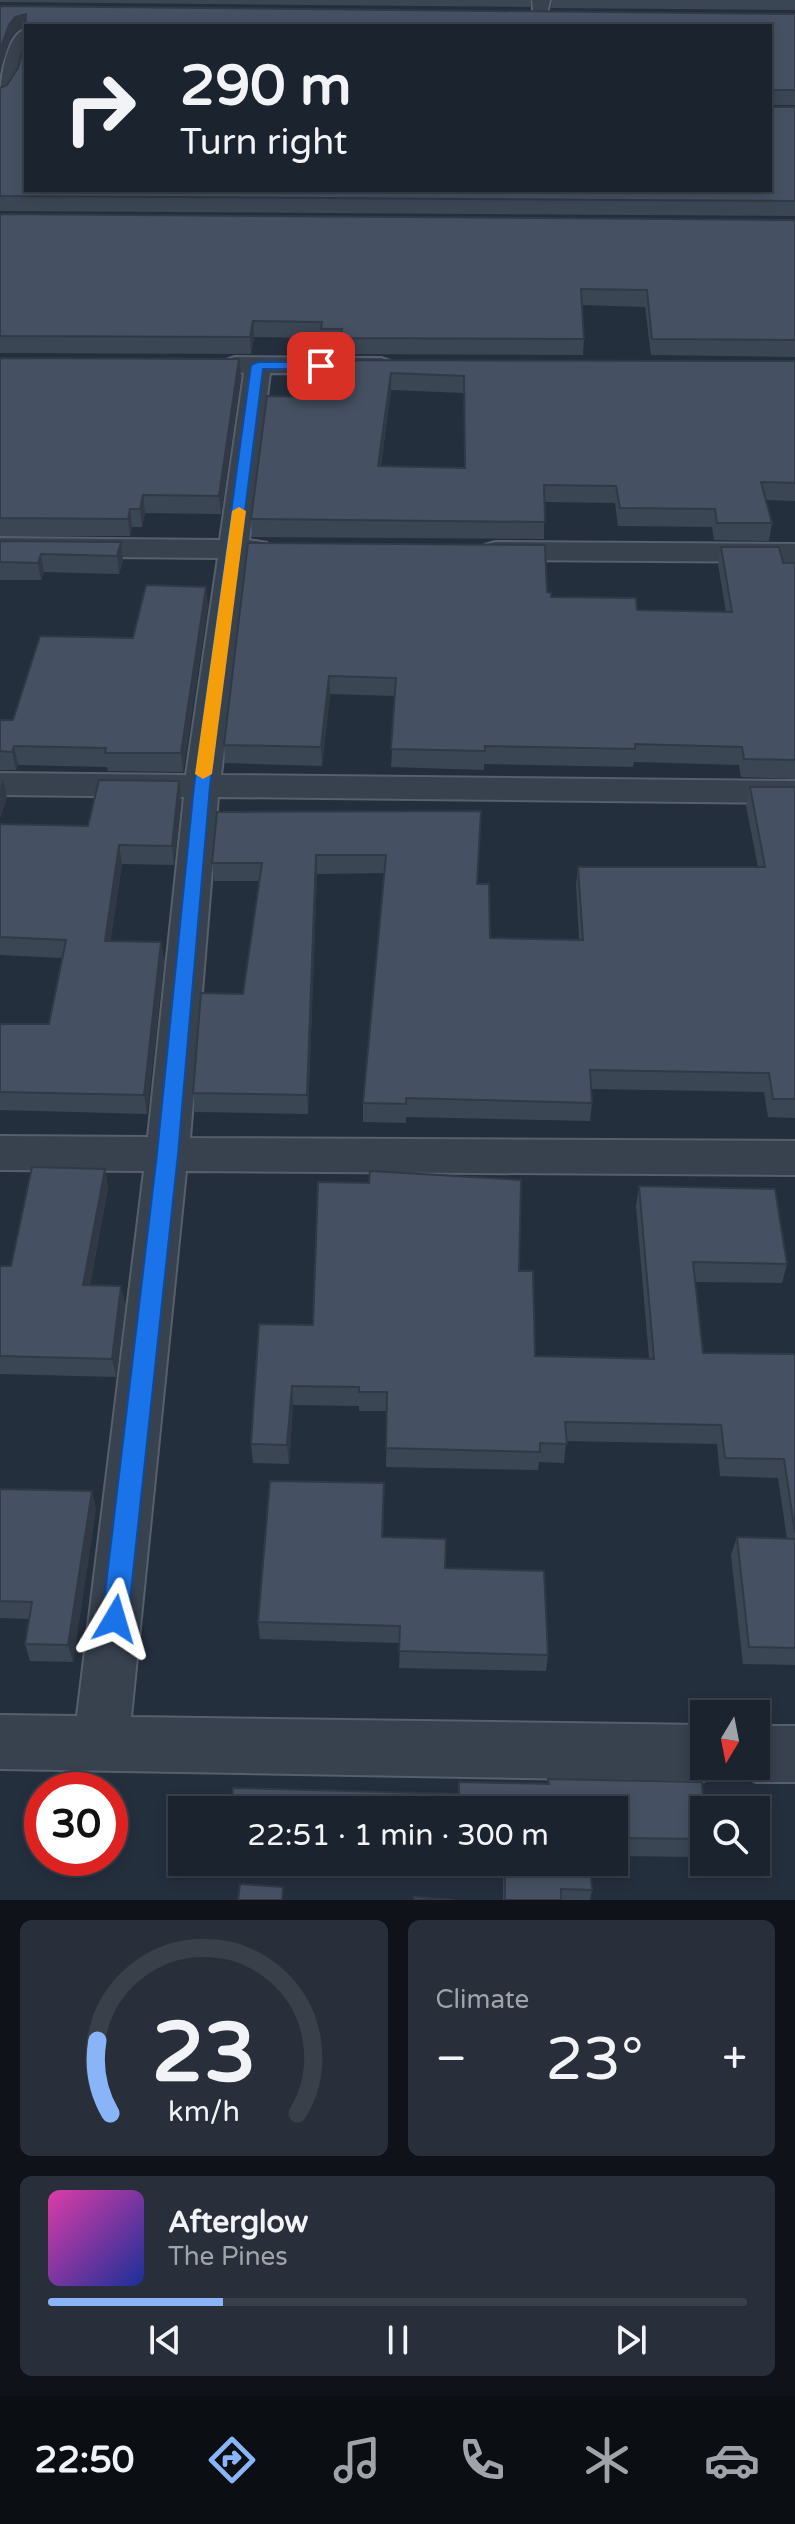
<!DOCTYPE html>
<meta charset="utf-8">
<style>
:root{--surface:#1b232e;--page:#282f3a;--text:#f1f3f6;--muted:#a0a4aa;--line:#39404a;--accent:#8ab4f8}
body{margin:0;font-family:"Varela Round",sans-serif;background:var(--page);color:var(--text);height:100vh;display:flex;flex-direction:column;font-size:30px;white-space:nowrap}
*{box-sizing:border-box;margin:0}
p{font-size:26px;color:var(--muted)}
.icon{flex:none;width:44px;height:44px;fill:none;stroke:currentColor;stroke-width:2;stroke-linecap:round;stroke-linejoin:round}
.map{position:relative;height:1900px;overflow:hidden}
.drawer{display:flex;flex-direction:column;gap:20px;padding:20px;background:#0f1319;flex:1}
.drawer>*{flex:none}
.banner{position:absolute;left:24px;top:24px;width:748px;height:168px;border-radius:0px;box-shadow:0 4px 12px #0003,0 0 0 2px var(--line);background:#1b232e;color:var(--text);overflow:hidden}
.needle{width:52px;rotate:190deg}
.buttons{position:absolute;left:690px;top:1700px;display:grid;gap:16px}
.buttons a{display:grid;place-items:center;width:80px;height:80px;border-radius:0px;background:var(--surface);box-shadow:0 4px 12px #0003,0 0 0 2px var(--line);font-size:40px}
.speed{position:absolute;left:24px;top:1772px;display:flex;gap:16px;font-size:40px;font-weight:700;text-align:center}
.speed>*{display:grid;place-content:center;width:104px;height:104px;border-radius:50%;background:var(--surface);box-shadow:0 4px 12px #0003,0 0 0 2px var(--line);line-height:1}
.speed .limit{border:12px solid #d22;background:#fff;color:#111}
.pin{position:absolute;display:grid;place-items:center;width:68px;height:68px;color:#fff;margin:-34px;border-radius:16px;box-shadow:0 4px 12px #0006}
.me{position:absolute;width:88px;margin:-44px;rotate:7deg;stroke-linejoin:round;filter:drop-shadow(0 0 6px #0008)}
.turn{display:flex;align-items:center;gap:28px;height:168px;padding:0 24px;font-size:36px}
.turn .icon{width:104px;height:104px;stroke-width:2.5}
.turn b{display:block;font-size:56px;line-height:68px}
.big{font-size:60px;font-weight:600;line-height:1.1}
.drawer .widget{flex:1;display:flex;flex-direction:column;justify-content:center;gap:12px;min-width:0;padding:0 28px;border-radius:12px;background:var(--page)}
.drawer .dial{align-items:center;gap:0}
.dial svg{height:208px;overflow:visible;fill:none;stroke:var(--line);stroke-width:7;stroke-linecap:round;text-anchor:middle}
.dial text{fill:var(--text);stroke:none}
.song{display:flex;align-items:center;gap:24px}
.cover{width:96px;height:96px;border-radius:12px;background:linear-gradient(135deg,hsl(320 70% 55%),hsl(230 70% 35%))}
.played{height:8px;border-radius:4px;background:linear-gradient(90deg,var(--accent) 25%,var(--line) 25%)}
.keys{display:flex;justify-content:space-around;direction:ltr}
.heat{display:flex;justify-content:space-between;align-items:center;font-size:44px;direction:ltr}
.drawer .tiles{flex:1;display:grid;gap:20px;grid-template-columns:1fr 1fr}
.widget:last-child{grid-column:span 2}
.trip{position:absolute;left:168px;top:1796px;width:460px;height:80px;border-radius:0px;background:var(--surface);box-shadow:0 4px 12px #0003,0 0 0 2px var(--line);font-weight:600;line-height:80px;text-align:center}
.menu{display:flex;height:128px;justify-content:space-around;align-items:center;background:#0b0e12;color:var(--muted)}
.menu .icon{width:56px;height:56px}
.menu .current{color:var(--accent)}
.menu b{font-size:36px;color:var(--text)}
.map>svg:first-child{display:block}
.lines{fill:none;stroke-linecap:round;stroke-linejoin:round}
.minor-casing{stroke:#565f6c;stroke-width:4}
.minor{fill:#38414e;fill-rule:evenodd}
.wall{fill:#3b4654;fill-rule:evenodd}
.shaded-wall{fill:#303945}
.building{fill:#455162;stroke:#303945;stroke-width:2;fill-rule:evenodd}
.route{fill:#1a73e8;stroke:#114b97;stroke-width:2}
.slow{fill:#f59e0b}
</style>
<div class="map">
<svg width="795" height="1900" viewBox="0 0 795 1900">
<rect width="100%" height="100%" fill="#242f3e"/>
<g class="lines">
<g class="minor-casing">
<g id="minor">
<polygon points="532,0 550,0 546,19 534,19"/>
<path d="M26 29C26 48 21 96 0 101 0 83 5 35 26 29Z"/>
<polygon points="235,357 381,358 390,361 394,366 390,371 381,374 270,373 249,540 267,543 272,549 267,555 247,558 221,775 795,781 795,803 218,797 190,1138 795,1141 795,1175 186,1171 131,1717 704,1725 704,1766 726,1766 723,1772 704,1781 0,1769 0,1715 77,1716 144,1171 0,1170 0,1136 148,1137 184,797 0,795 0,773 186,775 218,558 0,556 0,538 220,540 244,373 226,370 222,365 226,360"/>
<polygon points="495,542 795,544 795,562 495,560 485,557 480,551 485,545"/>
<polygon points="756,1726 795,1726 795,1782 756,1782 737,1773 733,1766 756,1766"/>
</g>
</g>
<use href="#minor" class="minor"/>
</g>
<g class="wall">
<polygon points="0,0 531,0 530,7 0,2"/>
<polygon points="552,0 795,0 795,10 551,8"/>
<polygon points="0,6 795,14 795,105 770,105 26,190 795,107 795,216 0,211 0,88 7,85 18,68 24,45 26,28 17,30 11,38"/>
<polygon points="0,214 795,220 795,357 651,355 645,307 582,305 584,339 583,355 340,354 340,346 321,345 321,338 254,337 251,354 0,353"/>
<polygon points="0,358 241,376 221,514 145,513 142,527 132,527 130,536 0,536"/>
<path d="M333 360 795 361V501L766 500 772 523 769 541 714 540 712 527 618 526 615 503 544 502V539L252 537 251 519 322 397ZM391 390 464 393V468L381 466Z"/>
<polygon points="0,541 121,542 123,560 119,574 44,572 41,580 0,580"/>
<polygon points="248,543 547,592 551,597 637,610 726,612 718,564 721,547 783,563 795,563 795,779 741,777 739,765 634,762 633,767 484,764 484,770 391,767 395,696 330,694 322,766 225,763 224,745"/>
<polygon points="208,605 183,772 108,771 107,767 18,765 16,770 0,770 0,720 13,720 133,638"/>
<polygon points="750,787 795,787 795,1118 768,1117 764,1092 591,1089 592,1103 590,1121 406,1117 406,1123 363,1122 363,1103 385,873 317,874 308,1114 195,1112 193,1093 243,994 259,881 214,881 212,863 481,811 477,884 490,938 579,940 576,885 578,867 758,867 746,806"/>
<polygon points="181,800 174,865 122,864 110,942 161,942 164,961 147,1114 0,1110 0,1024 49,1024 62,958 0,955 0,824 88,826"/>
<polygon points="105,1169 108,1188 90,1285 121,1286 125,1305 116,1377 0,1374 0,1266 11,1266"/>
<polygon points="639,1186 787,1264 782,1283 695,1282 703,1353 795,1354 795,1665 743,1664 731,1555 737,1537 787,1539 778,1478 720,1476 717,1444 566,1441 564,1463 539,1462 538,1470 386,1467 387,1411 359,1411 359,1406 293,1405 289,1464 253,1463 251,1444 313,1325 519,1271 535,1356 649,1358 636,1206"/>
<polygon points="0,1489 96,1508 73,1662 30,1661 25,1644 29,1619 0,1618"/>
<polygon points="384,1501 383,1537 445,1568 548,1655 546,1671 399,1668 400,1643 260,1639 258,1622"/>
<polygon points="548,1779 704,1810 704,1848 701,1857 614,1856 614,1810 458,1794 459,1782 547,1784"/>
<polygon points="503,1862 590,1862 592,1890 590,1900 503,1900"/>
</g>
<g class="shaded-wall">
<polygon points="26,14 26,28 17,30 11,38 0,71 0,50 9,25 15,17"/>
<polygon points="253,321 254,337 251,354 250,337"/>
<polygon points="239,359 241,376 221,514 219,496"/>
<polygon points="391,373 391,390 378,483 378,466"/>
<polygon points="143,495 145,513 142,527 140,509"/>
<polygon points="130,509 132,527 130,536 128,519"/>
<polygon points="121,542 123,560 119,574 117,556"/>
<polygon points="41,554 44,572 41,580 38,563"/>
<polygon points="206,587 208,605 183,772 181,753"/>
<polygon points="329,676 330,694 322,766 321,747"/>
<polygon points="14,746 18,765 16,770 12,752"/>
<polygon points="3,779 7,798 0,819 0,789"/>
<polygon points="179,781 181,800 174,865 172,846"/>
<polygon points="119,845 122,864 108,960 105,941"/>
<polygon points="316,855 317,874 308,1114 307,1095"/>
<polygon points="161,942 164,961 147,1114 144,1095"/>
<polygon points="105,1169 108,1188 87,1304 83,1285"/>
<polygon points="121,1286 125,1305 116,1377 112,1359"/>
<polygon points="292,1386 293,1405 289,1464 287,1445"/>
<polygon points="92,1491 96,1508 73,1662 68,1645"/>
</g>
<g class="building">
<polygon points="0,6 795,14 795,90 770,90 770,26 26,26 26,190 770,190 770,107 795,107 795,201 0,196 0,88 7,85 18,68 24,45 26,14 15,17 9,25 0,50"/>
<polygon points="0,214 795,220 795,340 652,339 647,290 581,289 584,339 340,338 342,329 321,329 322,322 253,321 250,337 0,336"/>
<polygon points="0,358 239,359 219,496 143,495 140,509 130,509 128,519 0,518"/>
<path d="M333 360 795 361V483L761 482 772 523H717L715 509 620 508 616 486 544 485 545 522 251 519 267 396 322 397ZM391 373 464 376 465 468 378 466Z"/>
<polygon points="0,541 121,542 117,556 41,554 38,563 0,562"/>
<polygon points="248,543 545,545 547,592 551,593 551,597 636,598 637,610 732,612 721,547 779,547 783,563 795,563 795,760 744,759 742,747 635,744 635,749 485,746 485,751 391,749 396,678 329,676 321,747 224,745"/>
<polygon points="146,585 206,587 181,753 105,753 106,748 14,746 12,752 0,751 0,720 13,720 40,636 133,638"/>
<polygon points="99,780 179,781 172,846 119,845 105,941 161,942 144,1095 0,1092 0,1024 49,1024 66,940 0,937 0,824 88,826"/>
<polygon points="750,787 795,787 795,1099 773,1099 769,1073 590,1070 592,1103 406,1098 406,1104 363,1103 386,855 316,855 307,1095 193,1093 201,993 243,994 262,863 212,863 217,812 481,811 477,884 489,884 490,938 583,940 578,867 765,867"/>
<polygon points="32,1167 105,1169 83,1285 121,1286 112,1359 0,1356 0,1266 11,1266"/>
<polygon points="370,1171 521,1180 519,1271 533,1271 535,1356 654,1359 639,1186 775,1189 787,1264 693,1262 703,1353 795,1354 795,1533 784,1459 725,1458 721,1425 565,1422 567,1444 540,1443 540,1452 386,1448 387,1392 359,1392 359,1387 292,1386 287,1445 251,1444 259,1324 313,1325 318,1182 369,1183"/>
<polygon points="270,1481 384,1483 382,1537 446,1539 445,1568 544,1571 548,1655 399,1651 400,1626 258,1622"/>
<polygon points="0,1489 92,1491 68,1645 25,1644 32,1602 0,1601"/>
<polygon points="737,1537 795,1539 795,1648 749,1647"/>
<polygon points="548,1779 702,1782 704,1810 704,1839 614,1838 614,1810 231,1810 233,1788 459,1794 459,1782 549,1784"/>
<polygon points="505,1862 590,1862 592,1890 561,1889 561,1900 505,1900"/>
<polygon points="240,1884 283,1887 282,1900 238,1900"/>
<polygon points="414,1897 454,1900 414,1900"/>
</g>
<polygon class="route" points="258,362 321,362 327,366 321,369 263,369 210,786 178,1154 128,1619 124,1628 115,1632 106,1628 102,1619 157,1154 194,786 251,365"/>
<polygon class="slow" points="239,507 246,511 212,774 203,779 195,774 232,511"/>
</svg>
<div class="buttons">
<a><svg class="needle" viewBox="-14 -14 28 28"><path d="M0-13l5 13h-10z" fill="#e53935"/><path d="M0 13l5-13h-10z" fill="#a0a4aa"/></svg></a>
<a><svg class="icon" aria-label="search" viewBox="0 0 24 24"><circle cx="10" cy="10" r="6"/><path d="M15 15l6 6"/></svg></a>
</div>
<div class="speed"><div class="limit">30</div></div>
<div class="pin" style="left:321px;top:366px;background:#d93025"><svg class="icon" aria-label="arrive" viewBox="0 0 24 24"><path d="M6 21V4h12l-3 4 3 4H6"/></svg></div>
<svg class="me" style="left:115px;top:1619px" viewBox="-20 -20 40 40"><path d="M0-17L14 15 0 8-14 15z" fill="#1a73e8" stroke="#fff" stroke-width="4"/></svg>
<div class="trip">22:51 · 1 min · 300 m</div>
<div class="banner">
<div class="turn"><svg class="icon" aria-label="right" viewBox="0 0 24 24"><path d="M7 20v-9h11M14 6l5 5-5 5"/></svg><div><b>290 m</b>Turn right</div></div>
</div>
</div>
<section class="drawer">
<div class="tiles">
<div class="widget dial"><svg viewBox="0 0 100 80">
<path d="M14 69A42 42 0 1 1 86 69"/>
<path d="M14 69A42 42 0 0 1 9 41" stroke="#8ab4f8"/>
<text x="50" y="56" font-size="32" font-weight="700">23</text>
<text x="50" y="72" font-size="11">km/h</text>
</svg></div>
<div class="widget"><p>Climate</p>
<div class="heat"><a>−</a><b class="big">23°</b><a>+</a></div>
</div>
<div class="widget">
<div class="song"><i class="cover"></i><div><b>Afterglow</b><p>The Pines</p></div></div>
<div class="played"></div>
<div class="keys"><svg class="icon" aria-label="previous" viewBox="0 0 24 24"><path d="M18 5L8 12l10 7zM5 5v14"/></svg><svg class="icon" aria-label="pause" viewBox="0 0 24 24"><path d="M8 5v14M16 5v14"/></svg><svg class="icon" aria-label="next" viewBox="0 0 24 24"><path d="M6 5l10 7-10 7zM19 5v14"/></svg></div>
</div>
</div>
</section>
<nav class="menu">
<b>22:50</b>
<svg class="icon current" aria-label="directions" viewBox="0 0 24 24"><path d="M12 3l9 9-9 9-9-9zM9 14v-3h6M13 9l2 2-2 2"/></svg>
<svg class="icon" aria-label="music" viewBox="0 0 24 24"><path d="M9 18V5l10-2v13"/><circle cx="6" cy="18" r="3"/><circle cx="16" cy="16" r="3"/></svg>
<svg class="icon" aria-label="phone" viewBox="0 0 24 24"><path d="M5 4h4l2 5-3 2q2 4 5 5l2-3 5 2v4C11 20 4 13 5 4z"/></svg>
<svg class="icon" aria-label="climate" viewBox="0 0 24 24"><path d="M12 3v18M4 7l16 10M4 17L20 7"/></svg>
<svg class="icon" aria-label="car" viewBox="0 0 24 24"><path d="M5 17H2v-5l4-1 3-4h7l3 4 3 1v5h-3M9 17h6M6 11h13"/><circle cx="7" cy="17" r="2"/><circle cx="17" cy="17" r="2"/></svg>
</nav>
